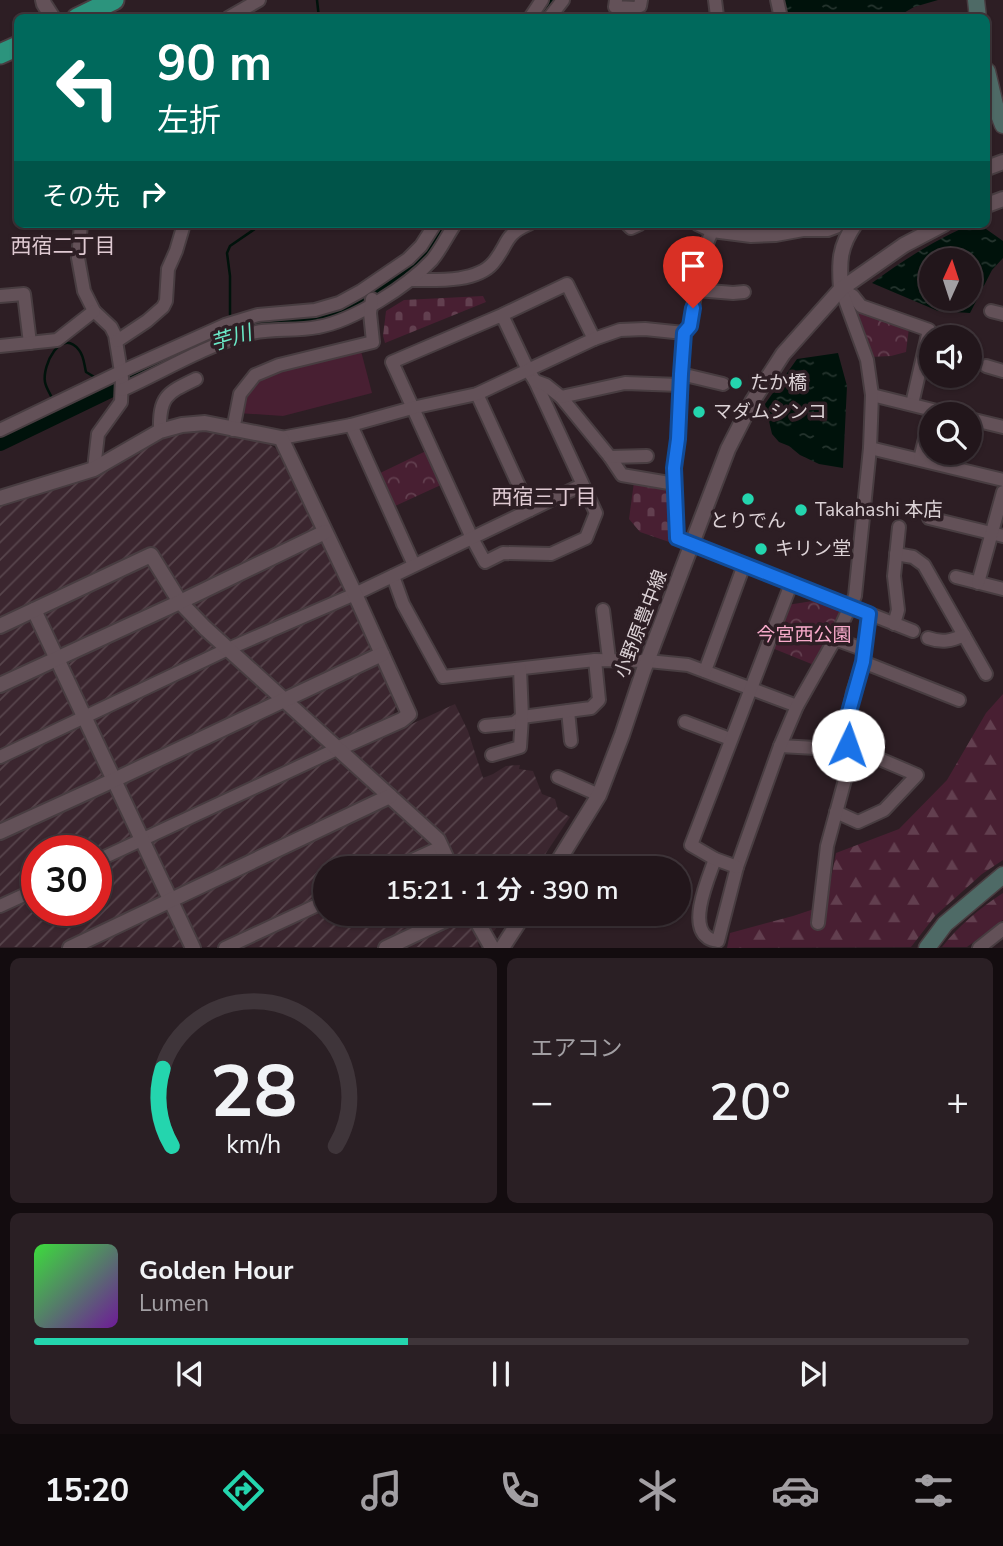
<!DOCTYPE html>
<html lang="ja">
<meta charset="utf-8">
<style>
:root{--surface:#22161b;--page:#2a1f24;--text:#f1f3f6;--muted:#a29fa3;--line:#3f353a;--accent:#24d5ae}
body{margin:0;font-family:"Nunito Sans","Noto Sans JP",sans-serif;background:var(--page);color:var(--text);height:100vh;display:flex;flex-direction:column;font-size:26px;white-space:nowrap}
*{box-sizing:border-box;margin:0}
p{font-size:23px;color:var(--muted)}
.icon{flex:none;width:38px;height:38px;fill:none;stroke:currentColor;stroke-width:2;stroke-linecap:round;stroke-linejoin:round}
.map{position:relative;height:948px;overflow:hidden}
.drawer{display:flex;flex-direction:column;gap:10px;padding:10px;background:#130c0f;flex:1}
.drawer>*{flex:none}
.hud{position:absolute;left:14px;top:14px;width:976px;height:214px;border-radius:10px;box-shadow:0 2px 5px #0004,0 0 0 2px var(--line);background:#00695c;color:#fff;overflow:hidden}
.needle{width:46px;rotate:3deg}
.controls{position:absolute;left:919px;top:248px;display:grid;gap:14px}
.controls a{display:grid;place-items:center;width:63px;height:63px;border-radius:50%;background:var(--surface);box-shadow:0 2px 5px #0004,0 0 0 2px var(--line);font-size:35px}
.speed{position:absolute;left:21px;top:835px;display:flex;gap:14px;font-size:35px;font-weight:700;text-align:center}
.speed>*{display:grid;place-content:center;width:91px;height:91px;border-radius:50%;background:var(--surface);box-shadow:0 2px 5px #0004,0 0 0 2px var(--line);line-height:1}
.speed .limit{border:10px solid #d22;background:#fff;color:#111}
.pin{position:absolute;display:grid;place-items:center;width:60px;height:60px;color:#fff;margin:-72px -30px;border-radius:50% 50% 50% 0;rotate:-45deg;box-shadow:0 0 7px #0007}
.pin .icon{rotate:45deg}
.me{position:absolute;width:77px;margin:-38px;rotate:3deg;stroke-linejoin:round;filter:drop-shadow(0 0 5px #0008)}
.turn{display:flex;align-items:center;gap:24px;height:147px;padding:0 28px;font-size:32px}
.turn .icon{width:91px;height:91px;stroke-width:2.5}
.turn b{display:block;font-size:49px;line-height:60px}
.then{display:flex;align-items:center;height:66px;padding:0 28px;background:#0003;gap:14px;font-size:26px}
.big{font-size:52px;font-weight:600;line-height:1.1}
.drawer .widget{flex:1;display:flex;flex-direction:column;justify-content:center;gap:10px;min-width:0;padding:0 24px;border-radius:10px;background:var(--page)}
.drawer .dial{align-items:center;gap:0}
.dial svg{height:182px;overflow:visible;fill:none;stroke:var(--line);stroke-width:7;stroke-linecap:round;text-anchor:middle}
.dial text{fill:var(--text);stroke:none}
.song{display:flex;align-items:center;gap:21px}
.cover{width:84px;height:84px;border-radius:10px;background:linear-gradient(135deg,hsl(120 70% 55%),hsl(280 70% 35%))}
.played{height:7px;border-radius:4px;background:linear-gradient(90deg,var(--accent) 40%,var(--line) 40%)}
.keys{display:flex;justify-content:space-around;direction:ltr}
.heat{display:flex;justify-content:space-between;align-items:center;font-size:38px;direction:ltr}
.drawer .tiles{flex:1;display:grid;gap:10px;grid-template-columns:1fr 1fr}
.widget:last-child{grid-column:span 2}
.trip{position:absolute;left:313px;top:856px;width:378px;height:70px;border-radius:35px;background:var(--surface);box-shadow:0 2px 5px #0004,0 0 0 2px var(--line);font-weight:600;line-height:70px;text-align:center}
.tab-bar{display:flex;height:112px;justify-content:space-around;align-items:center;background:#0e090b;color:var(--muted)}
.tab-bar .icon{width:49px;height:49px}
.tab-bar .selected{color:var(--accent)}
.tab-bar b{font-size:32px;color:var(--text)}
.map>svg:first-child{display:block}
.industrial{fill:url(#industrial-furrows);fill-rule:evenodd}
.green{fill:#481f32}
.forest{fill:url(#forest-firs)}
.cemetery{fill:url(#cemetery-stones)}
.park{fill:url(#park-crowns)}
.water{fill:url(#water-ripples);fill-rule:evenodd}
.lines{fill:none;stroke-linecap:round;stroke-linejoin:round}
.stream{stroke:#00120b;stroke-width:2.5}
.river{stroke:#00120b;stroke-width:18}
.minor-casing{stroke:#483d41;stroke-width:16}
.tertiary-casing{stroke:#483d41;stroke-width:18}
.secondary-casing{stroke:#483d41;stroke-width:19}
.trunk-casing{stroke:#483d41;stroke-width:23}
.minor{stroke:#635158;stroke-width:12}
.tertiary{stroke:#635158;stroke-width:14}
.secondary{stroke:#4e6a66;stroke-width:16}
.trunk{stroke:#2c947d;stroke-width:19}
.route-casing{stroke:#114b97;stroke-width:18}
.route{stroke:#1a73e8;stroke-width:12}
.poi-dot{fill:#24d5ae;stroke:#2d1e24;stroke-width:2.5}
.labels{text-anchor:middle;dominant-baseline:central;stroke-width:7;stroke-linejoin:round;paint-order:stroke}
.poi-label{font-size:19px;fill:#dcd2d6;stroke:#2d1e24;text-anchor:start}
.street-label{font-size:19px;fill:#dcd2d6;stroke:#2d1e24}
.park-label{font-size:19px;fill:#f8abcb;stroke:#2d1e24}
.neighbourhood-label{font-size:21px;fill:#dfcad2;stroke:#2d1e24}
.water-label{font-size:21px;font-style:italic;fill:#6ae8c6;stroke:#2d1e24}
</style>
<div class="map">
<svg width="1003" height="948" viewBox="0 0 1003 948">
<defs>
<pattern id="industrial-furrows" width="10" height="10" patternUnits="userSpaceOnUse" patternTransform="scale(1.75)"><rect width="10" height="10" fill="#3b262f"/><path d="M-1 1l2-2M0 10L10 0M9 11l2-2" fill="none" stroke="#57454c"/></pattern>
<pattern id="forest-firs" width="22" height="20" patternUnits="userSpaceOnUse" patternTransform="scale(1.75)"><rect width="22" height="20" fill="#481f32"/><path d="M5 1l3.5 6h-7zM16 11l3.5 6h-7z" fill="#623f4f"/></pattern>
<pattern id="cemetery-stones" width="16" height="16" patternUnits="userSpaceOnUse" patternTransform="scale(1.75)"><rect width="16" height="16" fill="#481f32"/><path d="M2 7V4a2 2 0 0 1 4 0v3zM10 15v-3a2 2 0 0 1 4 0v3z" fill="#623f4f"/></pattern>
<pattern id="park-crowns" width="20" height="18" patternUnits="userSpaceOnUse" patternTransform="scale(1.75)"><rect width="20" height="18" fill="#481f32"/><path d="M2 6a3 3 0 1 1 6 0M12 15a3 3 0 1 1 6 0" fill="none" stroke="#623f4f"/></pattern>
<pattern id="water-ripples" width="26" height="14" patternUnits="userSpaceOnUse" patternTransform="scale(1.75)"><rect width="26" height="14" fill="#00120b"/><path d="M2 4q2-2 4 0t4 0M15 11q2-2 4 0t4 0" fill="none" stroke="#25342e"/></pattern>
</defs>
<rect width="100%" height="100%" fill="#2d1e24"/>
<path class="industrial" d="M182 425 266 442 279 451 397 703 393 715 352 735 362 747 455 704 468 731 483 778 493 774 506 766 520 765 519 769 533 771 542 794 555 799 558 810 570 817 536 868H326V914H506L494 931 487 930 478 944 479 947H0V498L94 469ZM37 850H96V910H37Z"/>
<polygon class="green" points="361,351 372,393 283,416 237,413 255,375"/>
<g class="forest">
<polygon points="1003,694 1003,860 982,874 935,916 911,947 727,948 730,933 793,916 826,905 836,853 899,829 947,780 986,713"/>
<path d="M1003 893V920L967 947H942C958 926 981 907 1003 893Z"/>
</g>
<g class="cemetery">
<polygon points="483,296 486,302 385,343 383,336 386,311 404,300"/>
<polygon points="634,482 672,488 673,528 675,544 640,532 629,519"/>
</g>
<g class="park">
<polygon points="859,309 909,328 906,352 891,356 870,357 855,313"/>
<polygon points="426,451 443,484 393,507 378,474"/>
<polygon points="819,600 838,608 841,616 814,665 772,648 787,605"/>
</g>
<g class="water">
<polygon points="783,0 938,0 914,7 895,18 785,17"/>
<path d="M972 224H979L1003 241V258L992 270 970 313 938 311 872 283C905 259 935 240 972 224ZM931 261H970V299H931Z"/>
<polygon points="838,353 847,386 843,468 819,464 800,455 789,446 779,442 772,434 765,404 797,359"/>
</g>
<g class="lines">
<g class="stream">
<polyline points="317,0 319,18"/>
<polyline points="230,315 230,276 227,253 230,246 262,224"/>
<polyline points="111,385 114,387"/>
<path d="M52 398C50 393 46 388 45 382 42 365 61 327 79 350 84 356 84 364 86 372L96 378"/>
</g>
<g class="river">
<polyline points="541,18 555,0"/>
<path d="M206 343C224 335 242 328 262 325 283 322 305 324 326 318 354 310 406 277 426 256 434 247 440 235 446 224"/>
<polyline points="0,442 174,358"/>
</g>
<g class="minor-casing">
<g id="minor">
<polyline points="616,0 615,7 635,8 640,6 641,0"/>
<polyline points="715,0 717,16"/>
<polyline points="777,0 781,18"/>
<polyline points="228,18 259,0"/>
<polyline points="530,18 542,0"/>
<polyline points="549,18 563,0"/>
<polyline points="81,224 78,258 84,291 94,311 111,327 115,335 122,378 121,402 98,434 94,469"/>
<polyline points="627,224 631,228 640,224"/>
<polyline points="697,224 712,231 751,236 776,235 803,230 828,230 836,227 838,224"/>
<path d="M716 224C699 253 696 292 690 326L684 333 678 439 674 468 677 538 913 631"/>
<path d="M410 280C434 280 476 283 493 263 509 244 503 235 529 224"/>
<polyline points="841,289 853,296 861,306 929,330 912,404"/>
<polyline points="697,290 733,293 744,292"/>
<polyline points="0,296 24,294 30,343"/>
<polyline points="991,311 1003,314"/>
<polyline points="502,315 528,370 535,381 596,513 586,538 551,554 503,553 485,562 472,538 392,362 502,315 567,284 594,339"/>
<polyline points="117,341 147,321 163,307 166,301 168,269 176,251 184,224"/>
<polyline points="0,346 57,340 94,311"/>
<polyline points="986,366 1003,371"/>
<polyline points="681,374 723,384"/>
<polyline points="535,381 546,385 561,397 610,457 622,475 675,484"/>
<path d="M122 390C162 372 201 348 244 335 268 327 293 332 318 327 353 321 408 286 432 260 441 249 447 236 455 224"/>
<polyline points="477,394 530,510"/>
<polyline points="872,395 953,415"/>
<polyline points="561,397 625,383 680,385"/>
<polyline points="970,419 1003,427"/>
<polyline points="351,425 414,565"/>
<polyline points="0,430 129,368 225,325 258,315 315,310 339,303 361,291 408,259 421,246 435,224"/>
<polyline points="233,430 240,394 255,375 279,365 373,342 370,313 372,299"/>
<path d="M160 431C159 396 167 393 196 379"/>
<polyline points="281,438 351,425 412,408 477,394 594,339 620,330 645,329 684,333"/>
<polyline points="870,448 1003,480"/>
<polyline points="610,457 647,456"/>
<polyline points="920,459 931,415"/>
<polyline points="929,518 1003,536"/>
<polyline points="896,554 913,557 924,565 986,674"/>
<polyline points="393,576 403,604 443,677 595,660 648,661 688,665 797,706"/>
<polyline points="956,577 1003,589"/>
<polyline points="978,583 1003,492"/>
<polyline points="603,610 609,659"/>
<polyline points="894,624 898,610 894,576 899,527"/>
<path d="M928 638C942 643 951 641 964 635"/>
<polyline points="835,639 865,650"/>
<polyline points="863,662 959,700"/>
<polyline points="705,671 744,565"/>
<polyline points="568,711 571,741"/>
<polyline points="685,722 730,739"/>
<polyline points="485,726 514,723 522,717 591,708 599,700 595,660"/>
<polyline points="780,746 816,748"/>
<polyline points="492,755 520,747 522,717 520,669"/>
<polyline points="0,757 228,649 355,594 582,485"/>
<polyline points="558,777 599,795"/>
<polyline points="836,812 858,822 884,810 917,775 847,745"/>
<path d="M715 859C709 877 688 923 707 937 710 940 714 940 718 941L737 867 780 746 797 706 835 639 855 596 870 448 872 395 867 360 841 289"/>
<polyline points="96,861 337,749"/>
<polyline points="737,867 715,859 691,845 791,584"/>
<polyline points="395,868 441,847"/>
<polyline points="0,906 37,889"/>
<polyline points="818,923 827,846 846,776 849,712 853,692 863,662 869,614"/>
<polyline points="225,948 326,901"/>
<polyline points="979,948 1003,929"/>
</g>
</g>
<g class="tertiary-casing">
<g id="tertiary">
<polyline points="43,0 44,4 53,18"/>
<polyline points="987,168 1003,162"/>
<polyline points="987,205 1003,199"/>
<path d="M841 289C839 262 839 247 855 224"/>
<polyline points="0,498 94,469 160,431 182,425 205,423 281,438 355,594 409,714 402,720 337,749"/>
<polyline points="34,610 193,948"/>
<polyline points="0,626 151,555 180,602 205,628 438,840 451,868"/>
<polyline points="0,685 180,602 325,532"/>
<polyline points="0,832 114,780 382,654"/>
<polyline points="554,868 599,795 622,735 643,672 728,449 752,402 783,354 841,289 904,245 944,224"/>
<polyline points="473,914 492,948"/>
<polyline points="70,948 390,796"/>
<polyline points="386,948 458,914"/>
<polyline points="502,948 524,914"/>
</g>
</g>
<g class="secondary-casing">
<g id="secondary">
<polyline points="976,0 978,18"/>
<polyline points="987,71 995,105 1003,125"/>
<polyline points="927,948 945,924 1003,875"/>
</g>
</g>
<g class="trunk-casing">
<g id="trunk">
<polyline points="77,18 114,0"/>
<polyline points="0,54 18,46"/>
</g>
</g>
<use href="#minor" class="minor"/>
<use href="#tertiary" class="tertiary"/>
<use href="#secondary" class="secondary"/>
<use href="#trunk" class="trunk"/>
</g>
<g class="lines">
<g class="route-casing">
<polyline id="route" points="693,308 690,326 684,333 681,374 678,439 674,468 677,538 869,614 863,662 849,712 848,745"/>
</g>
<use href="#route" class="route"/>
</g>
<g class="poi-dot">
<circle cx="736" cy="383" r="7"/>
<circle cx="699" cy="412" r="7"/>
<circle cx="748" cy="499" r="7"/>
<circle cx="801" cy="510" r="7"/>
<circle cx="761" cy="549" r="7"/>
</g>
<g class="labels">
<g class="poi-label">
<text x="750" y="383">たか橋</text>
<text x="713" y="412">マダムシンコ</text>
<text x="815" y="510">Takahashi 本店</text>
<text x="748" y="521" text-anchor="middle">とりでん</text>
<text x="775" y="549">キリン堂</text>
</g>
<g class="street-label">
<text transform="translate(641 624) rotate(-69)">小野原豊中線</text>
</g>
<g class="park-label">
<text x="804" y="635">今宮西公園</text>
</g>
<g class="neighbourhood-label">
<text x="63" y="246">西宿二丁目</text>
<text x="544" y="497">西宿三丁目</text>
</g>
<g class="water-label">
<text transform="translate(231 338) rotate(-17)">芋川</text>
</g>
</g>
</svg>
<div class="controls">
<a><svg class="needle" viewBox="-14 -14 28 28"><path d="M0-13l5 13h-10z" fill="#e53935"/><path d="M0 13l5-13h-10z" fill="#a29fa3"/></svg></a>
<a><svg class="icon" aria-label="sound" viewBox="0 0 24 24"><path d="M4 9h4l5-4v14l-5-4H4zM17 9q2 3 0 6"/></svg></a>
<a><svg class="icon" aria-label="search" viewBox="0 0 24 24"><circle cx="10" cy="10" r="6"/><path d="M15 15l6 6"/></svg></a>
</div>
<div class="speed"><div class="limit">30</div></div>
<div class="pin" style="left:693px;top:308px;background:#d93025"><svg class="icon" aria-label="arrive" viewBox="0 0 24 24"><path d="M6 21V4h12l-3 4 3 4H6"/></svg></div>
<svg class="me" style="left:848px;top:745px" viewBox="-20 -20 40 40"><circle r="19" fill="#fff"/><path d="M0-13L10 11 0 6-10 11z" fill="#1a73e8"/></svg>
<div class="trip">15:21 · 1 分 · 390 m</div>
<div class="hud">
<div class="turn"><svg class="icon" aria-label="left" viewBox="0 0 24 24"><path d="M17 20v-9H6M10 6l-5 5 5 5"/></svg><div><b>90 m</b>左折</div></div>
<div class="then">その先<svg class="icon" aria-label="right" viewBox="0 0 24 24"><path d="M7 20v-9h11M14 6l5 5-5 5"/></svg></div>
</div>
</div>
<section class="drawer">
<div class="tiles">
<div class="widget dial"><svg viewBox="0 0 100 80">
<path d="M14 69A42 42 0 1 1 86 69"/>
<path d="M14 69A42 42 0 0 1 10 35" stroke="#24d5ae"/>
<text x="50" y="56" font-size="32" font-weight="700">28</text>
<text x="50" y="72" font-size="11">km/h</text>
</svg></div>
<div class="widget"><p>エアコン</p>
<div class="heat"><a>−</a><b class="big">20°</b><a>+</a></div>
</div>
<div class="widget">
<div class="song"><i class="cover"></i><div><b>Golden Hour</b><p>Lumen</p></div></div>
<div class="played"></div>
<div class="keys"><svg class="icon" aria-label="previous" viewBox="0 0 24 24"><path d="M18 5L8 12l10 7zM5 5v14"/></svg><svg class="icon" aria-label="pause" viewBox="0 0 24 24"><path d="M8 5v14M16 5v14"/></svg><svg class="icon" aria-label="next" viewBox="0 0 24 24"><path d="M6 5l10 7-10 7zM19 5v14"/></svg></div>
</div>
</div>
</section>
<nav class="tab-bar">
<b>15:20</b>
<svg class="icon selected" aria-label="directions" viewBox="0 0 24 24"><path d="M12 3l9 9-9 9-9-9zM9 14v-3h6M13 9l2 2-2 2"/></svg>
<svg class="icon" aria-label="music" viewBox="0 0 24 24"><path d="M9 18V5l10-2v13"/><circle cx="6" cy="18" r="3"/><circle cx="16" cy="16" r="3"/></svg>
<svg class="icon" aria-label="phone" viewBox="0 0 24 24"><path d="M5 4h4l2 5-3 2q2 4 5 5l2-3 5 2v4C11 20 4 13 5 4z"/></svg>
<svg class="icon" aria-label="climate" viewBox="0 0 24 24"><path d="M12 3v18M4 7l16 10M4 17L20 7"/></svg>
<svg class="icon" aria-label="car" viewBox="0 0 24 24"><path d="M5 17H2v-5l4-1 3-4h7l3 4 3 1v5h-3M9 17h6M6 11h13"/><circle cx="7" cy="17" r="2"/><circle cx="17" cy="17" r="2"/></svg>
<svg class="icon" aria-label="filters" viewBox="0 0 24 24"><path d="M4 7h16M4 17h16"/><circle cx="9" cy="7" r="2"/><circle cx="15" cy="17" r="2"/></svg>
</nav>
